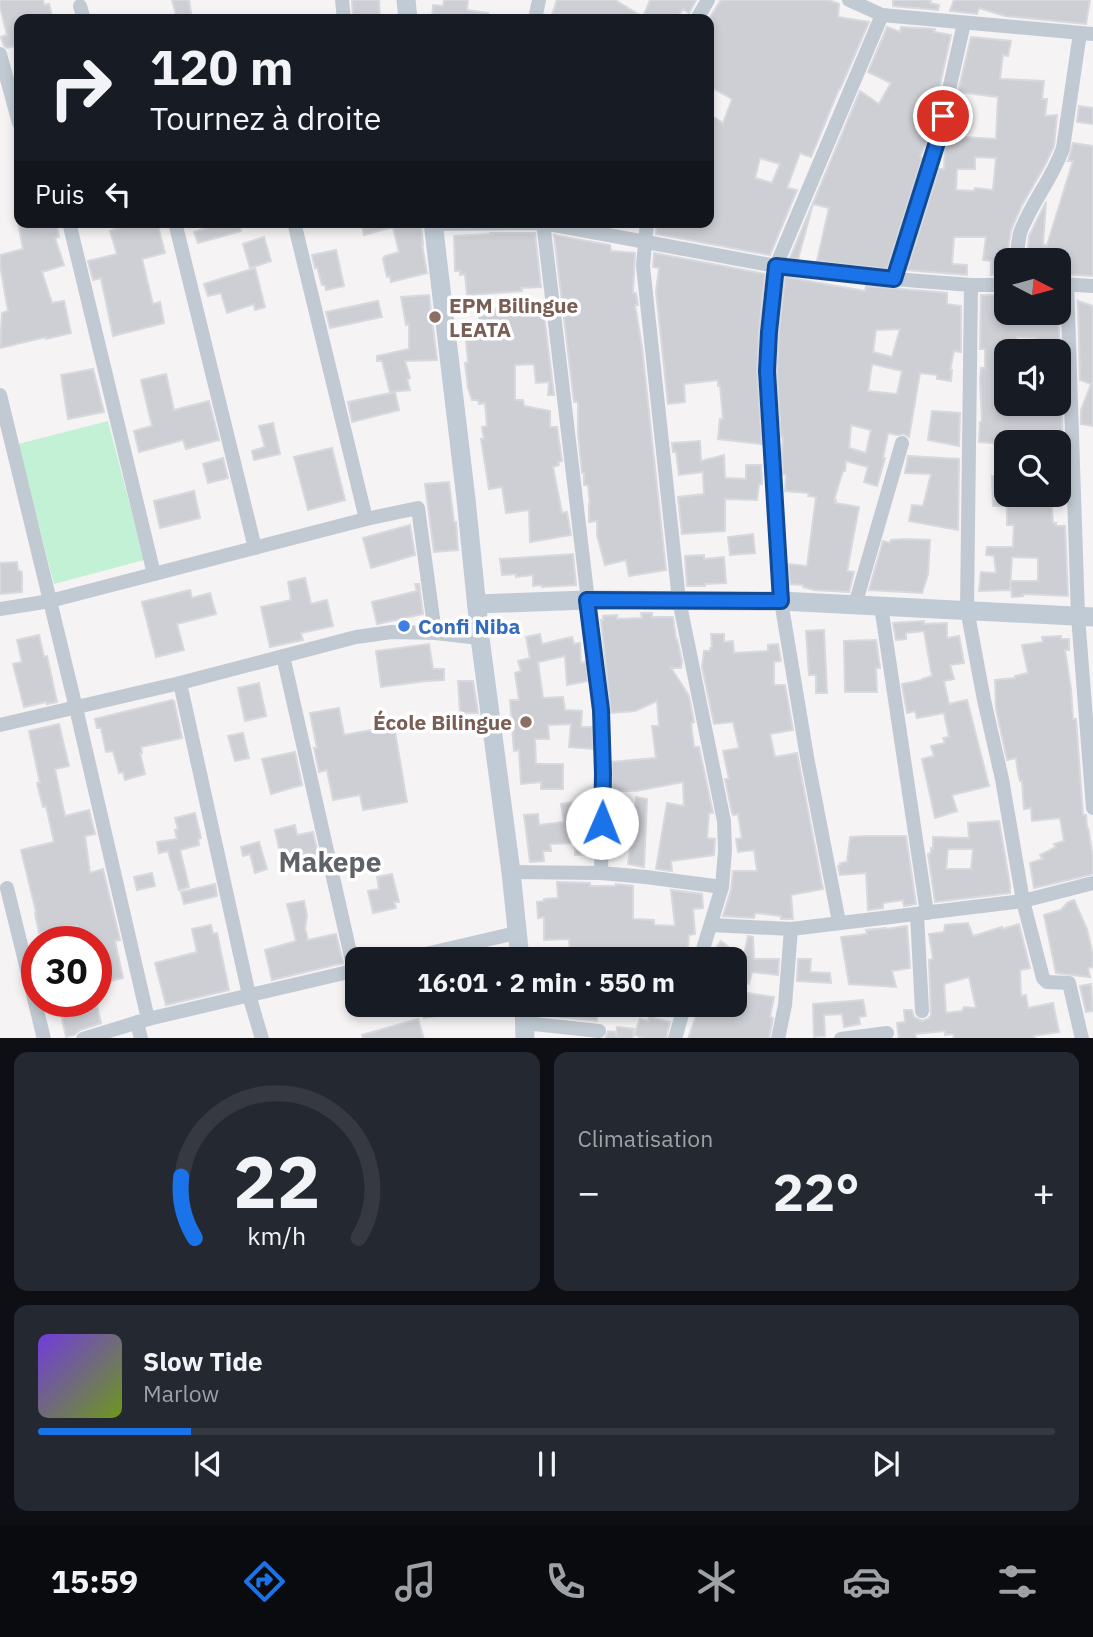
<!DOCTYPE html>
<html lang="fr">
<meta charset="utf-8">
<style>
:root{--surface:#171b24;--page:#242831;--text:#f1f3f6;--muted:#9ea1a6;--line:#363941;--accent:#1a73e8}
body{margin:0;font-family:"IBM Plex Sans",sans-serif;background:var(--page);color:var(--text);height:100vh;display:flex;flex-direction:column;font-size:26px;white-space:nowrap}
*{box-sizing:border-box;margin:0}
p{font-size:23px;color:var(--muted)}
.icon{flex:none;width:38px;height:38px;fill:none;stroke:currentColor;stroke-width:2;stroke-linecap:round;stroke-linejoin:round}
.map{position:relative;height:1038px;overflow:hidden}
.details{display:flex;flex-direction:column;gap:14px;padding:14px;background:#0d0f14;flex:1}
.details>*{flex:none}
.hud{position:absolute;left:14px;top:14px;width:700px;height:214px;border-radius:14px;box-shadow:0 4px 10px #0003;background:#171b24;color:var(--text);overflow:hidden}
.needle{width:46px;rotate:96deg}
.tools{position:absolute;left:994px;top:248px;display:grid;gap:14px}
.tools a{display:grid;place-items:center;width:77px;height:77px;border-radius:14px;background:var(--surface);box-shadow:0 4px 10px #0003;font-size:35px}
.speed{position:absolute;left:21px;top:926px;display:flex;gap:14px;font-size:35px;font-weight:700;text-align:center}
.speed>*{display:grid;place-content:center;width:91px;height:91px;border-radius:50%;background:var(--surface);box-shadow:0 4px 10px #0003;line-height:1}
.speed .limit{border:10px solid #d22;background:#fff;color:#111}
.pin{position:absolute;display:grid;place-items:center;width:60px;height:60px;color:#fff;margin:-30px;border:4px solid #fff;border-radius:50%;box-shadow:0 2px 7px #0007}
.me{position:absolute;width:77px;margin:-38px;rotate:1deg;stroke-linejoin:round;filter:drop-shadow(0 0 5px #0008)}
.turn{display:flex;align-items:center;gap:24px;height:147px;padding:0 21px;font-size:32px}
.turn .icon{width:91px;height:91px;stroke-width:2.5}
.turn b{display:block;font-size:49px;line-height:60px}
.then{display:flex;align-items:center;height:66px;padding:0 21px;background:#0003;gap:14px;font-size:26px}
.big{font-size:52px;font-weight:700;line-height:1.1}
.details .tile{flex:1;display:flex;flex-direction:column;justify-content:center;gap:10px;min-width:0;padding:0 24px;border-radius:14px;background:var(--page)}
.details .dial{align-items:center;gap:0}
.dial svg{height:182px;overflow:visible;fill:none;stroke:var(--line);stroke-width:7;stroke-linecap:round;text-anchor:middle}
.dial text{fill:var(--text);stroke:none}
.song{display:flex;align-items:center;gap:21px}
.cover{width:84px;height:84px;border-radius:10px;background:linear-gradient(135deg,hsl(260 70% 55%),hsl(80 70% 35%))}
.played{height:7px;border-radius:4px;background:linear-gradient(90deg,var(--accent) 15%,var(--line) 15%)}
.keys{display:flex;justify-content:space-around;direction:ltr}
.heat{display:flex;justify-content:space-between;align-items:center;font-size:38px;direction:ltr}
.details .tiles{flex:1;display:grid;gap:14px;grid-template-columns:1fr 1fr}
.tile:last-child{grid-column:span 2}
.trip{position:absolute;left:345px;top:947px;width:402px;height:70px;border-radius:14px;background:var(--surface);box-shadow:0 4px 10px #0003;font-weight:700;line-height:70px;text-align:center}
.tabs{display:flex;height:112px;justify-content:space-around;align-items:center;background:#090b0e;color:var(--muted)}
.tabs .icon{width:49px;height:49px}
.tabs .on{color:var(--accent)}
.tabs b{font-size:32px;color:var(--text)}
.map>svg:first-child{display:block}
.green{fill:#c3f1d5}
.building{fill:#cdcfd5;stroke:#d7d9de;stroke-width:2;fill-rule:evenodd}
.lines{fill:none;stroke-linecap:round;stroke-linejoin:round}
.street{stroke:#c1cad2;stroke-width:14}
.secondary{stroke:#c1cbd6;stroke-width:19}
.route-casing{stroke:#114b97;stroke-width:18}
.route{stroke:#1a73e8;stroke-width:12}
.education-dot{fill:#8d6e63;stroke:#fff;stroke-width:2.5}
.shop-dot{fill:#3f7fe0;stroke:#fff;stroke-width:2.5}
.labels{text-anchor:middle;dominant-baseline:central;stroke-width:7;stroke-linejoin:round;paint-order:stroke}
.education-label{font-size:21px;font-weight:bold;fill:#785e54;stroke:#fff;text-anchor:start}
.shop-label{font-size:21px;font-weight:bold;fill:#366cbe;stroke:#fff;text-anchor:start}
.district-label{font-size:28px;font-weight:bold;fill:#5f6368;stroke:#fff}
</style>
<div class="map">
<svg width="1093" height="1039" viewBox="0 0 1093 1039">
<rect width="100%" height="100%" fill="#f5f3f3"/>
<polygon class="green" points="108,421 144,560 54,584 18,444"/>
<g class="building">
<polygon points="0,0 43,0 44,5 49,4 53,19 19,19 19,45 7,48 4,46 1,37 7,35 0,7"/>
<polygon points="172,0 189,0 192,19 177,19"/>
<polygon points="352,0 379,0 380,19 353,19"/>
<polygon points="444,0 468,0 467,10 488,13 487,19 432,19 433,5 443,6"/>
<polygon points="557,0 615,0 643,17 650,0 696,0 689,13 683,9 676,19 563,19 552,15"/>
<path d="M721 0H829L839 4 838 17 869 22 840 89H839L811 157 800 153 787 188 797 190 770 255 656 234 657 222H709V114L723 123 732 99 709 86V19ZM760 158 780 164 772 183 755 178Z"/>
<polygon points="893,0 931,0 930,3 939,5 938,10 893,6"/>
<polygon points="954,0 1090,0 1086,24 1005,16 979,8 977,14 950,11"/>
<polygon points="887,27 900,32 901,27 935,29 934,32 951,35 928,139 920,157 922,158 887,269 817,261 829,208 813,204 798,259 790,258 860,91 879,104 891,83 868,72"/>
<path d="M971 37 1011 41 1008 56 1003 55 1000 79 1044 81 1042 99H1047L1045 116 1057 115 1054 146 1045 165 1021 207 1011 230 1006 261V275H991V261L983 260 986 237H954L952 264 967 265V275L907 270 939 169H944L945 147 949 136 996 139 998 97 958 92ZM975 157 996 158 993 190 975 188 974 191 956 190 957 169H975Z"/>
<polygon points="1079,106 1093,108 1093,124 1077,122"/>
<polygon points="1073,143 1093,146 1093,276 1059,274 1059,261 1027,261 1029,236 1046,202 1043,245 1047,245 1073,161 1068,161"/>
<polygon points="18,222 56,222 59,237 55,238 64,265 42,272 52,303 64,301 71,333 46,339 46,337 0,348 2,313 8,311 0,265 0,255 23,249"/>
<polygon points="137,222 157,222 165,253 142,259 153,304 160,302 164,323 113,336 101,278 93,280 88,261 117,254 110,231"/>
<polygon points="227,222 239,222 241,231 198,243 194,232"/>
<polygon points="361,222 421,222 423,245 422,245 427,273 391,282 390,276 387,277 383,259 385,256 399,252 393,227 364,235"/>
<polygon points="491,233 535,233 541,287 521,288 522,291 467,295 465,274 460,275 460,271 455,271 454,236 492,234"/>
<polygon points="554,235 610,245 611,251 635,253 633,293 636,293 638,305 635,305 642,347 666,570 629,576 626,560 605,565 597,535 597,521 589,522 589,504 590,504 588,485 584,485 584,473 582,473 578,433 578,402 574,402"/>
<polygon points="264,237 271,261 250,268 243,244"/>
<polygon points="336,250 344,286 326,290 325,285 322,285 317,267 315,268 312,255"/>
<polygon points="654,253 765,274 759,331 757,371 762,444 718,439 720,419 723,419 720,386 718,386 718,380 684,384 685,402 668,404 656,292 659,268 653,267"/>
<polygon points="255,268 265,307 255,310 254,304 227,313 221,293 208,296 204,284"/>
<path d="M785 277 865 291 866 286 947 293V304L961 306V352L954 351 950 370H952L951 381 937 379V375L920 373 909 437 904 434 897 435 888 433 883 458H885L877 486 864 482 868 467 846 461 845 471H843L834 500H836L835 503 859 507 847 571 854 572 849 592 814 590 803 587V585L790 584 788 564 807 566 816 497 808 496 809 493 785 491 786 475 783 474 782 454 783 437H781L777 371 779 333ZM900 329 892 357 873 352 876 330ZM872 364 902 371 897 394 868 391ZM851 425 871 430 866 453 849 448Z"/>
<polygon points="429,295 437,360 405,361 410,378 407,379 410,390 390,392 382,361 377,361 377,356 409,349 409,324 406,325 401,297"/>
<polygon points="981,295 1006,295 1006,313 1058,313 1060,352 1044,352 1044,344 1036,343 1036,338 1017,337 1017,350 1006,349 1006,404 1039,404 1040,412 1062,411 1064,498 1059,499 1059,443 1006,444 979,442 980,422 982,422 980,380 981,368 985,368 985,349 980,349"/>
<polygon points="378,301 382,317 330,328 326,312"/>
<polygon points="1078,301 1093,306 1093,426 1081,424 1081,410 1091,384 1080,380"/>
<polygon points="522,303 523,307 543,306 554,395 548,395 549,382 536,383 534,364 515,365 515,400 523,400 524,406 550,411 550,427 557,427 562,461 558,462 559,465 553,467 562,513 567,512 571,535 530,542 529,510 506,513 502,487 489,489 481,439 484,439 482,427 487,426 485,403 479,404 478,400 472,400 468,388 465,363 468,362 465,330 481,327 478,313"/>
<polygon points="93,369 104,412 68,419 61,375"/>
<polygon points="166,374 174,410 209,401 219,440 186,449 183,440 139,452 134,431 152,426 141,380"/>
<polygon points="395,392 399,410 352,422 348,402"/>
<polygon points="932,411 960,413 959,446 928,440"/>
<polygon points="273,423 280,454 254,460 252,451 265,447 259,426"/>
<polygon points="700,441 701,461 724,455 725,478 746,479 746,465 761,465 762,484 759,484 757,500 725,499 725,531 682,534 678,497 704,494 703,472 679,475 677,459 676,452 673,452 672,443"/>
<polygon points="332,448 345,500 308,510 294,457"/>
<polygon points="908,456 959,459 958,530 909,521 912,505 923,506 931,474 905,473"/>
<polygon points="223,458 228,478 208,483 203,464"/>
<polygon points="992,476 1006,476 1006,495 1027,495 1027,497 1051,495 1053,523 1056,523 1056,526 1065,526 1068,596 1023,594 1023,596 1012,597 1010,581 1038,581 1038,558 1012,557 1010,590 979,591 981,572 996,573 994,556 986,555 987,547 1013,547 1014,525 1007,525 1007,506 993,506"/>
<polygon points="449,482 454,522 456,522 458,550 434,552 425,484"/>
<polygon points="194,491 200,518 160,528 154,501"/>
<polygon points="410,525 415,555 371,568 363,538"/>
<polygon points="753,534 755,553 730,555 728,537"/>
<polygon points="905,539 930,540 928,574 922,593 869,590 883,541 890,543 891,540"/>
<polygon points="573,554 576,585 542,587 542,585 533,586 533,575 516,577 516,574 502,575 500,559"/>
<polygon points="704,555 704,559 724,557 726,583 705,584 705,586 687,586 685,556"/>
<polygon points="17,562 18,570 22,572 22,592 0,594 0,563"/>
<polygon points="305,578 311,604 327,600 333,626 301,633 303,640 270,647 261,607 291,600 288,582"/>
<polygon points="415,584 419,584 423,614 377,624 372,602 417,591"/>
<polygon points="190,590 192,598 210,593 216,614 177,624 184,650 156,657 142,602"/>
<polygon points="641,613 652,613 652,617 673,617 676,639 677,639 682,661 681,668 671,668 689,696 694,722 691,723 694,747 699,747 713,813 709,813 707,838 715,839 714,855 671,861 672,871 656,869 667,803 684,806 683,782 636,791 612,791 612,762 656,758 652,726 659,726 657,701 635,711 611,713 601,620 603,620 603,616 617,615 617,619 642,618"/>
<polygon points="924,621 924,624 947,623 947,638 959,636 964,663 950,665 954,679 944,681 949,704 967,700 989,786 952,795 957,811 935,818 922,759 934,756 931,746 945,743 943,738 949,737 944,713 917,718 915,711 907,713 902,684 922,680 922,679 932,676 931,671 924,631 906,633 906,639 896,640 893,623"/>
<polygon points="824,630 827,693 816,693 816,675 809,675 806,631"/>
<polygon points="540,634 542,644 572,637 574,644 580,643 581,663 586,662 588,681 567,685 565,656 538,662 543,698 563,697 565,710 582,711 581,727 592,727 593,749 569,747 571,724 548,725 549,739 535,739 536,764 563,764 563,789 541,789 541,782 521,784 519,750 514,751 510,700 519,700 515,673 521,671 518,661 530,658 526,637"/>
<polygon points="711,634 724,634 724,642 733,641 734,653 768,651 768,645 778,644 781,661 774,662 774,685 785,685 793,730 770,734 775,757 797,753 823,889 791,895 793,919 781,919 781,916 755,913 754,918 723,916 731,890 733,871 757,871 754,850 738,852 736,839 742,838 738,814 733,815 732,813 725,779 729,779 723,751 739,748 733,722 714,724 702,667 704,651 710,651 710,648 712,648"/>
<polygon points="39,635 44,657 47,656 57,702 47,704 46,702 24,707 13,664 22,662 17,640"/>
<polygon points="1061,636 1061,639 1069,639 1069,650 1065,650 1071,689 1073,719 1076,719 1083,815 1086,815 1087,827 1088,828 1093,857 1093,874 1034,888 1030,863 1043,859 1040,855 1056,847 1054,844 1064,841 1060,818 1032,821 1031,808 1024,809 1022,781 1020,781 1018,773 1016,758 1007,760 996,709 995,680 1015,678 1015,676 1028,673 1022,645 1043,642 1042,637"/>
<polygon points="876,640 880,668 876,668 877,692 845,692 844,641"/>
<polygon points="429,644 433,669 444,669 444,680 426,681 381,687 376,651"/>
<polygon points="458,681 473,681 478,713 460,713"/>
<polygon points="259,683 266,716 245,721 238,688"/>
<polygon points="172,700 174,701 182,738 141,747 142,753 140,753 145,774 125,780 123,772 119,773 113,751 106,752 101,728 97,728 95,719"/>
<polygon points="339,708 344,735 394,726 407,802 363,810 360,795 333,800 327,770 319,772 314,748 317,748 310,713"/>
<polygon points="59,724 69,766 55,769 65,816 89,810 95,834 85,836 90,873 103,869 120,940 115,941 123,978 96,984 96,942 81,942 77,925 39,933 35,913 36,912 21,850 54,842 46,806 43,807 37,783 40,783 29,731"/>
<polygon points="243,733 249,758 235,761 228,736"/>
<polygon points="295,752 302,785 271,794 262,759"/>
<polygon points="636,797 647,799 644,867 628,864 633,830 635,830"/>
<polygon points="593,799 592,854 575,855 575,843 550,844 551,851 543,851 544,861 530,862 524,815 538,814 539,825 564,822 561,804"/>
<polygon points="195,813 201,838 198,839 199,845 180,850 189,887 179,890 168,851 159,853 157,842 177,839 175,830 178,829 175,818"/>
<path d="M999 821 1010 885V893L935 902 928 854 931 853V848L933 849V837L969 838 968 823ZM948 849H973L971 869H946Z"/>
<polygon points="295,825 297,835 313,832 319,859 283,866 275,830"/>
<polygon points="866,836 906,836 916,904 904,906 903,900 883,903 883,908 868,910 866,873 840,875 838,866 841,865 840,863 847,862 850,837"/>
<polygon points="259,842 267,869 255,873 250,854 243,856 241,847"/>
<polygon points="152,873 155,886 137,890 134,877"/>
<polygon points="392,874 399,902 394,902 396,908 373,913 368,891 379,889 377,877"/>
<polygon points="557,882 590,883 590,886 616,886 616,884 633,886 633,919 654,920 654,925 675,926 671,890 702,894 703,908 693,909 695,934 689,935 687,959 592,959 592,956 570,958 569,939 544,940 544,917 538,918 537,902 544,901 544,899 558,898"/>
<polygon points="215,884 217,896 184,904 181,892"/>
<polygon points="1074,900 1087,929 1093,955 1093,967 1088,968 1090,977 1056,973 1044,915 1061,910 1068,902"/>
<polygon points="304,901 307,916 305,928 308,940 336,934 343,963 272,980 265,950 296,941 287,904"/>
<path d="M968 923 973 936 1002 927 1003 929 1019 924 1030 968 1020 970 1021 996 1026 995 1028 1008 1053 1003 1059 1032 1034 1036 1035 1039H954L953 1034 945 1035V1031L916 1034V1039H899L897 1023 905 1022 904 1010H912L914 1017 922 1021 928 1019 931 1015 929 960 933 959 929 934 944 932 945 925ZM969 977 976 1008 964 1007 962 1011 946 1013 944 984Z"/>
<polygon points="211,925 213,934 217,933 229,990 166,1005 155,963 197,952 192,929"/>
<polygon points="907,926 910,968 892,971 896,987 849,984 841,937 867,934 866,930 886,928 887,929"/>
<polygon points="748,936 753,937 754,959 779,959 778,975 752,972 749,984 735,979 735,959 711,959 716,948 721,941 743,959"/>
<polygon points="798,959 811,959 810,972 830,973 831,983 797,981"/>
<polygon points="1091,984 1093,1011 1086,1012 1080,986"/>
<polygon points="740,992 774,997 770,1017 773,1018 769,1039 688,1039 700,1004 735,1004 735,1001 737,1002"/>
<polygon points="863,1000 866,1016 859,1017 860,1024 844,1027 842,1014 824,1015 825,1036 814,1037 813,1004"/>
<polygon points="73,1001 96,1001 101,1023 80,1030 74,1035 66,1037 59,1004"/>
<polygon points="422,1004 467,1004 468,1010 424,1018"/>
<polygon points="542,1004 597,1004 597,1021 542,1015"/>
<polygon points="649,1017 670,1022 666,1039 645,1039 634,1035 640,1019 648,1021"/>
<polygon points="418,1019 424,1039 363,1039 362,1035"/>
<polygon points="617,1027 634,1029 633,1039 605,1039 608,1031 616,1032 616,1036"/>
</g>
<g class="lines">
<g class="street">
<polyline points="342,0 344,19"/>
<polyline points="849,0 882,15 1093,34"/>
<polyline points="80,6 84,19"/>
<polyline points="535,19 539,0"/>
<polyline points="697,19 708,0"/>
<polyline points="0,54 19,123"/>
<polyline points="69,222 154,574"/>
<polyline points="175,222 255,548"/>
<polyline points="294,222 366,519"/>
<polyline points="543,222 601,710 603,774 601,873"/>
<polyline points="647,222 643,266 679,600 724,821 725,851 722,887 700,959"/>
<polyline points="433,224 543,223 776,266 894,279 971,285 1006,285"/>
<path d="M1017 261C1017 252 1018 242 1020 233 1031 203 1053 178 1063 148L1080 33"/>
<polyline points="894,279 938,139 964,23"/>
<polyline points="1067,283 1078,616 1093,808"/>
<polyline points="1060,284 1093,286"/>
<polyline points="971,285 967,609 984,700 1002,779 1023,901 1043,978 1047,982 1069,983 1082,1039"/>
<polyline points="0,395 76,708 148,1019"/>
<polyline points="855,605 902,443"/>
<polyline points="881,606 927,913"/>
<polyline points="0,609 50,601 366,519 418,508 435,633"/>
<polyline points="283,656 354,970"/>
<polyline points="180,683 249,995 262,1039"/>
<polyline points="0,725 180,683 356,637 392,632 435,633 480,638"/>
<polyline points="511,872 601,873 646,877 722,887"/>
<polyline points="7,888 44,1039"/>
<polyline points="917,914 922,1011"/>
<polyline points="839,922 807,757 781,601 767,371 769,332 776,266 882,15"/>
<polyline points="711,925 791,929 1023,901 1093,883"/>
<polyline points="404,959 516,933"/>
<polyline points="137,1022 141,1039"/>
<polyline points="525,1023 599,1031"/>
<polyline points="83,1039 148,1019 357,970"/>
<polyline points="675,1039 685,1004"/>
<polyline points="778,1039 785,1005 791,929"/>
<polyline points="841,1039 887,1033"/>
</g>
<g class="secondary">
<polyline points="406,0 408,19"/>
<polyline points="433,222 466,499 480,638 511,872 520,959"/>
<polyline points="477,604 587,600 781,601 1093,617"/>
<polyline points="524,1004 525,1039"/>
</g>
</g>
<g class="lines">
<g class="route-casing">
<polyline id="route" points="602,823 603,774 601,710 587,600 781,601 767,371 769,332 776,266 894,279 938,139 943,116"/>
</g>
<use href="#route" class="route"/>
</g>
<g class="education-dot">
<circle cx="435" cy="317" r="7"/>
<circle cx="526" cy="722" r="7"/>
</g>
<circle class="shop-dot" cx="404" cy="626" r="7"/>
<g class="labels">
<g class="education-label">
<text x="449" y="305">EPM Bilingue<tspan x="449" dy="24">LEATA</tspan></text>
<text x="512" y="722" text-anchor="end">École Bilingue</text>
</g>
<g class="shop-label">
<text x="418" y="626">Confi Niba</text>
</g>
<g class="district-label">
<text x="330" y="861">Makepe</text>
</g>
</g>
</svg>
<div class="tools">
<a><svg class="needle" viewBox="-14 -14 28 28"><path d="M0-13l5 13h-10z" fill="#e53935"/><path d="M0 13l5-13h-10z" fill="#9ea1a6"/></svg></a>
<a><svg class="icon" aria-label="sound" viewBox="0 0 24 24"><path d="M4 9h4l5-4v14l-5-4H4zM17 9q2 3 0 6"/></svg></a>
<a><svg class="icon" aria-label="search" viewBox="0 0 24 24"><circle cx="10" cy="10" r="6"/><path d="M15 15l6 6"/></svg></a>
</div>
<div class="speed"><div class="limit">30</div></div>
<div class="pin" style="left:943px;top:116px;background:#d93025"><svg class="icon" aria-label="arrive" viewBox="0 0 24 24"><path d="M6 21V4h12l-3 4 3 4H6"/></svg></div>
<svg class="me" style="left:602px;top:823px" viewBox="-20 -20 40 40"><circle r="19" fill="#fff"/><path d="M0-13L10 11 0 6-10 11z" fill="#1a73e8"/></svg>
<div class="trip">16:01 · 2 min · 550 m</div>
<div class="hud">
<div class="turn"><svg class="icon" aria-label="right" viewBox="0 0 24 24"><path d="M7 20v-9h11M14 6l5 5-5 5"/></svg><div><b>120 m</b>Tournez à droite</div></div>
<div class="then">Puis<svg class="icon" aria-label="left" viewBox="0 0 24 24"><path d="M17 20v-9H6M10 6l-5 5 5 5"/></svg></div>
</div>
</div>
<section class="details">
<div class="tiles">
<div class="tile dial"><svg viewBox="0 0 100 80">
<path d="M14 69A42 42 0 1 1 86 69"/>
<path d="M14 69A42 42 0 0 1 8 42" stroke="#1a73e8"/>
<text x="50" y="56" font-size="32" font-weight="700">22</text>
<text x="50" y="72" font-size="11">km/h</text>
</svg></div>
<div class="tile"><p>Climatisation</p>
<div class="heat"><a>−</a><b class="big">22°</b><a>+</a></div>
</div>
<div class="tile">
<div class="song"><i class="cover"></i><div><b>Slow Tide</b><p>Marlow</p></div></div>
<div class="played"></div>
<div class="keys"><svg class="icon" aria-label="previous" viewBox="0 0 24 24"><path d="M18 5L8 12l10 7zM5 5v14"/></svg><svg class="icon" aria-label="pause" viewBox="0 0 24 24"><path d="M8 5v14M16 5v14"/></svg><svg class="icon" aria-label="next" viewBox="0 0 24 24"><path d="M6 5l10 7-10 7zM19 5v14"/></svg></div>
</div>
</div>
</section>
<nav class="tabs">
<b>15:59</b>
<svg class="icon on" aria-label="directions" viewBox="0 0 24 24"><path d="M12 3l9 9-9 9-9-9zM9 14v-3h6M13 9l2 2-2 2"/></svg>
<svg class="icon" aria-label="music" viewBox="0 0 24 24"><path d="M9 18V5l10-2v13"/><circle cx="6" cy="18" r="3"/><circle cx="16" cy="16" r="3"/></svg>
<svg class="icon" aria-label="phone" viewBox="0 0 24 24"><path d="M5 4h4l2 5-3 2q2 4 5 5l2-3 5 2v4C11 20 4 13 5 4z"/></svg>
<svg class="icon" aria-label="climate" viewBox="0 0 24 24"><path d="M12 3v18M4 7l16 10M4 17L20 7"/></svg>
<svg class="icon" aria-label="car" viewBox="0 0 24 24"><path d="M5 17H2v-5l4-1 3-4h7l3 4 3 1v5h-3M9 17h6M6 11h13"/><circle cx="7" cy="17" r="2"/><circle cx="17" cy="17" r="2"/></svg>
<svg class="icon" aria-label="filters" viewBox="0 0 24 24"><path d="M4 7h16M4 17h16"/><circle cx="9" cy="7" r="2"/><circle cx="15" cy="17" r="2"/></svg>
</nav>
